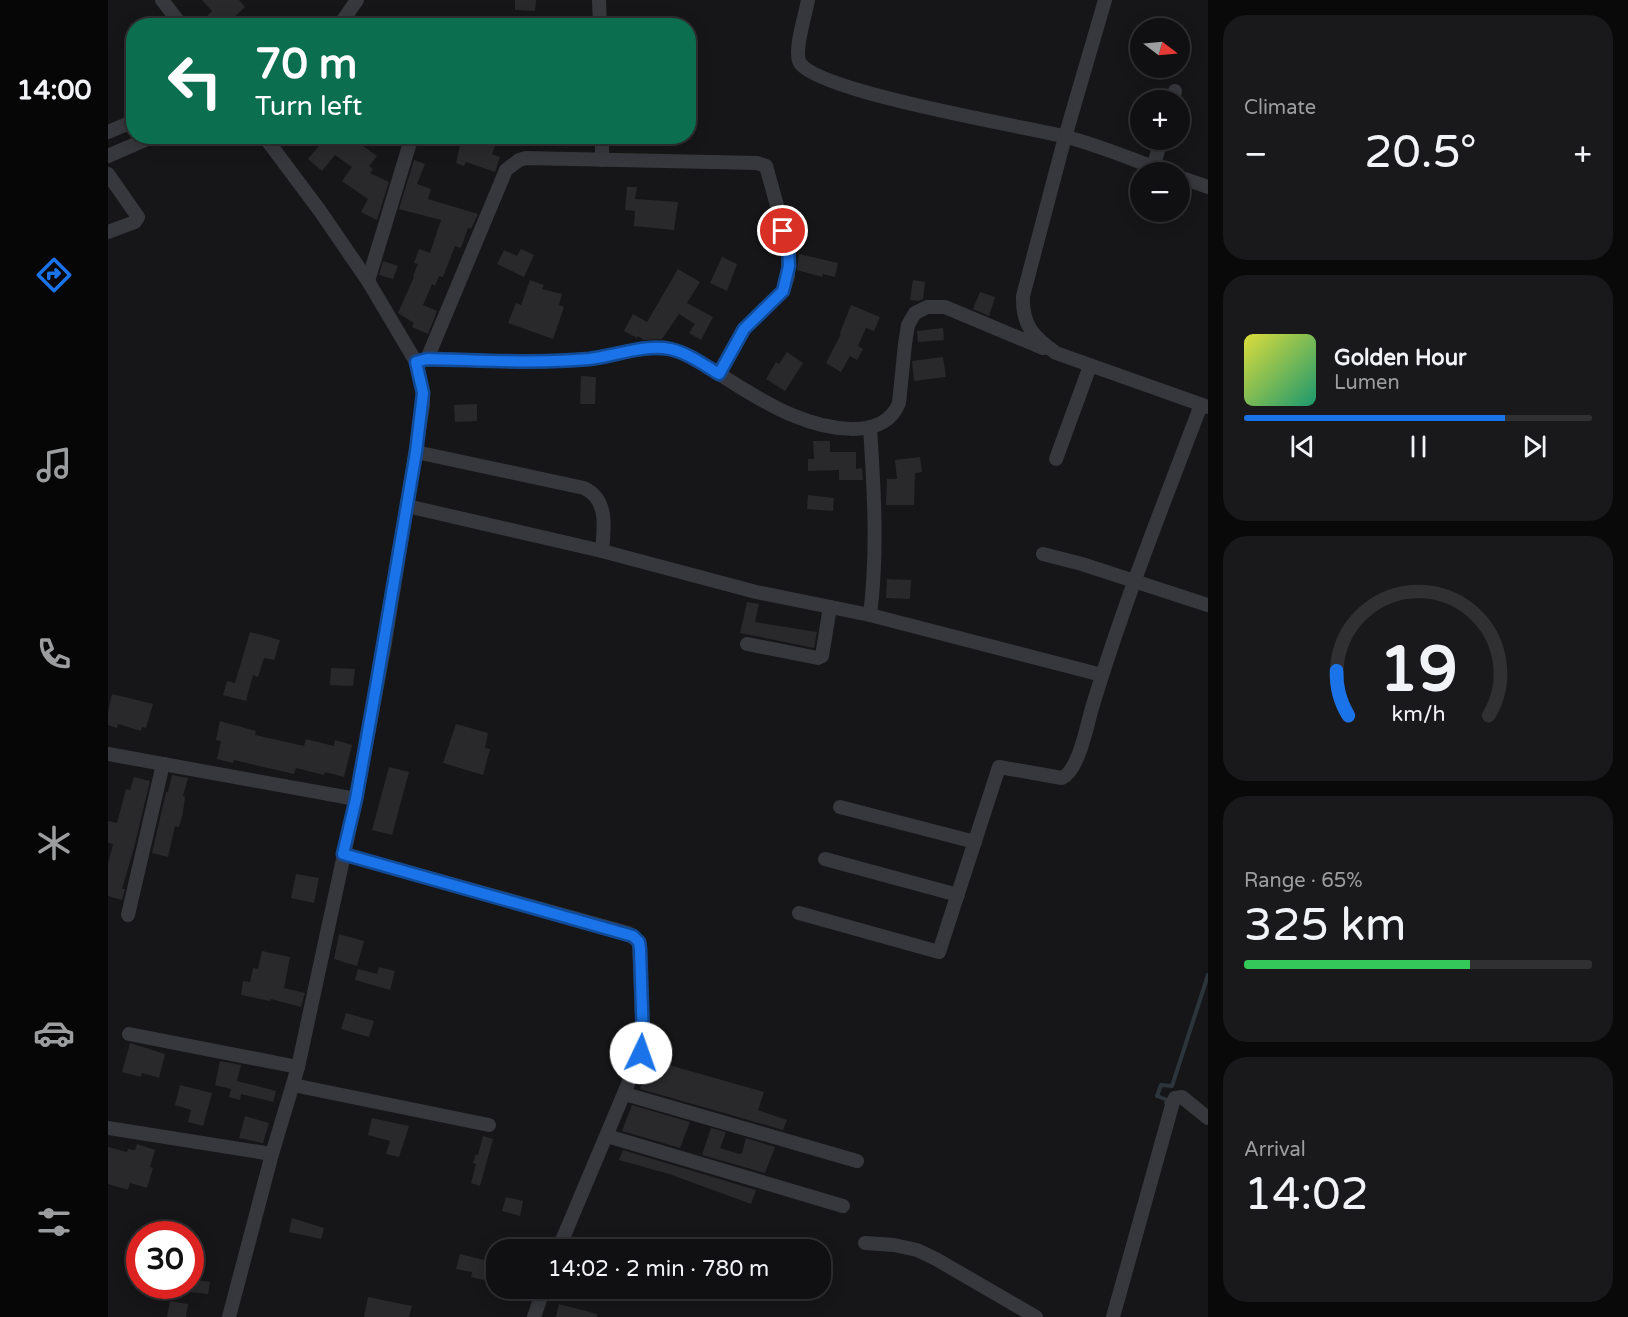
<!DOCTYPE html>
<meta charset="utf-8">
<style>
:root{--surface:#101012;--page:#19191b;--text:#f1f3f6;--muted:#9c9d9f;--line:#303032;--accent:#1a73e8}
body{margin:0;font-family:"Varela Round",sans-serif;background:var(--page);color:var(--text);height:100vh;display:flex;flex-direction:column;font-size:22px;white-space:nowrap}
*{box-sizing:border-box;margin:0}
p{font-size:20px;color:var(--muted)}
.icon{flex:none;width:33px;height:33px;fill:none;stroke:currentColor;stroke-width:2;stroke-linecap:round;stroke-linejoin:round}
.map{position:relative;flex:1;overflow:hidden}
.side{display:flex;flex-direction:column;gap:15px;padding:15px;background:#09090a;width:420px}
.side>*{flex:none}
.hud{position:absolute;left:18px;top:18px;width:570px;height:126px;border-radius:24px;box-shadow:0 3px 15px #0003,0 0 0 2px var(--line);background:#0b6e4f;color:#fff;overflow:hidden}
.needle{width:39px;rotate:106deg}
.fabs{position:absolute;left:1022px;top:18px;display:grid;gap:12px}
.fabs a{display:grid;place-items:center;width:60px;height:60px;border-radius:50%;background:var(--surface);box-shadow:0 3px 15px #0003,0 0 0 2px var(--line);font-size:30px}
.speed{position:absolute;left:18px;top:1221px;display:flex;gap:12px;font-size:30px;font-weight:700;text-align:center}
.speed>*{display:grid;place-content:center;width:78px;height:78px;border-radius:50%;background:var(--surface);box-shadow:0 3px 15px #0003,0 0 0 2px var(--line);line-height:1}
.speed .limit{border:9px solid #d22;background:#fff;color:#111}
.pin{position:absolute;display:grid;place-items:center;width:51px;height:51px;color:#fff;margin:-26px;border:3px solid #fff;border-radius:50%;box-shadow:0 2px 6px #0007}
.me{position:absolute;width:66px;margin:-33px;rotate:3deg;stroke-linejoin:round;filter:drop-shadow(0 0 4px #0008)}
.turn{display:flex;align-items:center;gap:21px;height:126px;padding:0 30px;font-size:27px}
.turn .icon{width:78px;height:78px;stroke-width:2.5}
.turn b{display:block;font-size:42px;line-height:51px}
.big{font-size:45px;font-weight:600;line-height:1.1}
.side .tile{flex:1;display:flex;flex-direction:column;justify-content:center;gap:9px;min-width:0;padding:0 21px;border-radius:24px;background:var(--page)}
.side .dial{align-items:center;gap:0}
.dial svg{height:156px;overflow:visible;fill:none;stroke:var(--line);stroke-width:7;stroke-linecap:round;text-anchor:middle}
.dial text{fill:var(--text);stroke:none}
.song{display:flex;align-items:center;gap:18px}
.cover{width:72px;height:72px;border-radius:9px;background:linear-gradient(135deg,hsl(60 70% 55%),hsl(160 70% 35%))}
.played{height:6px;border-radius:3px;background:linear-gradient(90deg,var(--accent) 75%,var(--line) 75%)}
.keys{display:flex;justify-content:space-around;direction:ltr}
.heat{display:flex;justify-content:space-between;align-items:center;font-size:33px;direction:ltr}
.charge{height:9px;border-radius:4px;background:linear-gradient(90deg,#34c759 65%,var(--line) 0)}
.trip{position:absolute;left:378px;top:1239px;width:345px;height:60px;border-radius:24px;background:var(--surface);box-shadow:0 3px 15px #0003,0 0 0 2px var(--line);font-weight:600;line-height:60px;text-align:center}
main{display:flex;flex:1;min-height:0}
.tab-bar{display:flex;flex-direction:column;width:108px;justify-content:space-around;align-items:center;background:#060607;color:var(--muted)}
.tab-bar .icon{width:42px;height:42px}
.tab-bar .active{color:var(--accent)}
.tab-bar b{font-size:27px;color:var(--text)}
.map>svg:first-child{display:block}
.lines{fill:none;stroke-linecap:round;stroke-linejoin:round}
.stream{stroke:#2c353c;stroke-width:4}
.building{fill:#29292c}
.minor{stroke:#37383d;stroke-width:14}
.route-casing{stroke:#114b97;stroke-width:15}
.route{stroke:#1a73e8;stroke-width:10}
</style>
<main>
<nav class="tab-bar">
<b>14:00</b>
<svg class="icon active" aria-label="directions" viewBox="0 0 24 24"><path d="M12 3l9 9-9 9-9-9zM9 14v-3h6M13 9l2 2-2 2"/></svg>
<svg class="icon" aria-label="music" viewBox="0 0 24 24"><path d="M9 18V5l10-2v13"/><circle cx="6" cy="18" r="3"/><circle cx="16" cy="16" r="3"/></svg>
<svg class="icon" aria-label="phone" viewBox="0 0 24 24"><path d="M5 4h4l2 5-3 2q2 4 5 5l2-3 5 2v4C11 20 4 13 5 4z"/></svg>
<svg class="icon" aria-label="climate" viewBox="0 0 24 24"><path d="M12 3v18M4 7l16 10M4 17L20 7"/></svg>
<svg class="icon" aria-label="car" viewBox="0 0 24 24"><path d="M5 17H2v-5l4-1 3-4h7l3 4 3 1v5h-3M9 17h6M6 11h13"/><circle cx="7" cy="17" r="2"/><circle cx="17" cy="17" r="2"/></svg>
<svg class="icon" aria-label="filters" viewBox="0 0 24 24"><path d="M4 7h16M4 17h16"/><circle cx="9" cy="7" r="2"/><circle cx="15" cy="17" r="2"/></svg>
</nav>
<div class="map">
<svg width="1100" height="1317" viewBox="0 0 1100 1317">
<rect width="100%" height="100%" fill="#161618"/>
<g class="lines">
<polyline class="stream" points="1058,1103 1059,1100 1049,1096 1053,1085 1064,1086 1100,975"/>
</g>
<g class="building">
<polygon points="94,0 131,0 137,7 117,26 104,26 97,18 104,11"/>
<polygon points="407,0 428,0 427,11 407,10"/>
<polygon points="219,136 241,136 269,156 261,166 265,169 262,173 281,182 269,220 253,212 260,199 234,181 244,167 227,155 214,171 200,159"/>
<polygon points="354,136 385,136 390,138 384,154 392,157 387,172 358,162 356,166 348,163"/>
<polygon points="306,160 317,164 309,184 323,189 320,199 370,214 363,229 360,228 353,248 347,246 335,277 331,276 327,286 324,284 315,305 329,311 320,334 304,327 306,323 290,313 306,277 305,276 310,264 306,263 311,249 322,253 333,220 291,209"/>
<polygon points="519,187 529,187 527,199 570,202 566,230 526,226 527,211 517,210"/>
<polygon points="413,249 426,255 416,277 389,264 396,250 409,256"/>
<polygon points="691,254 730,263 727,277 715,274 714,277 689,270"/>
<polygon points="614,257 629,264 619,291 602,283"/>
<polygon points="275,261 290,266 285,279 271,275"/>
<polygon points="570,269 592,282 579,303 605,317 593,340 581,333 587,324 571,314 554,339 536,340 530,336 529,338 516,331 525,314 539,322"/>
<polygon points="422,280 436,285 434,289 454,294 451,305 456,307 445,339 400,323 408,303 413,305"/>
<polygon points="805,280 817,282 815,299 810,301 802,300"/>
<polygon points="872,292 887,297 881,316 865,309"/>
<polygon points="743,305 772,317 766,331 758,328 750,346 755,349 749,360 742,356 733,372 718,363 733,334 732,333"/>
<polygon points="835,328 836,340 810,342 809,331"/>
<polygon points="679,352 695,363 677,391 658,379 668,362 671,364"/>
<polygon points="835,357 838,377 806,381 804,361"/>
<polygon points="473,376 488,377 487,404 472,404"/>
<polygon points="369,404 369,421 347,422 346,405"/>
<polygon points="705,441 722,441 722,452 748,452 748,469 754,468 755,480 731,480 731,470 700,471 700,459 706,459"/>
<polygon points="812,457 814,472 807,473 806,505 778,505 779,479 789,479 787,460"/>
<polygon points="700,495 726,498 725,511 699,509"/>
<polygon points="779,579 803,580 802,599 778,598"/>
<polygon points="639,602 651,604 647,622 709,632 706,648 632,633"/>
<polygon points="142,632 172,640 166,660 156,658 150,677 145,675 138,701 115,695 119,681 127,683"/>
<polygon points="223,668 247,669 245,686 222,685"/>
<polygon points="4,694 45,704 38,728 34,727 33,731 10,724 9,728 0,725 0,712"/>
<polygon points="112,721 148,731 147,735 196,746 198,739 226,746 227,740 244,745 236,777 217,772 216,775 188,768 186,774 126,760 125,763 109,759 113,741 108,740"/>
<polygon points="348,724 380,733 377,748 382,749 375,775 335,763"/>
<polygon points="281,767 301,772 284,835 264,830"/>
<polygon points="64,775 80,778 75,796 77,797 75,813 71,827 67,826 60,857 44,853 58,792 60,792"/>
<polygon points="26,777 42,781 26,848 14,889 17,889 14,900 0,896 0,864 5,844 0,843 0,821 9,823 18,789 22,790"/>
<polygon points="188,874 211,878 206,903 183,898"/>
<polygon points="231,934 256,941 249,966 226,959"/>
<polygon points="154,951 182,957 176,988 197,993 193,1007 163,999 162,1001 133,995 135,981 142,982 145,968 150,969"/>
<polygon points="271,967 287,971 282,990 247,980 250,969 269,974"/>
<polygon points="238,1013 266,1021 261,1037 233,1029"/>
<polygon points="22,1043 57,1054 51,1078 34,1073 33,1077 14,1072"/>
<polygon points="112,1061 133,1065 129,1081 168,1091 165,1102 133,1094 132,1100 121,1097 123,1089 107,1085"/>
<polygon points="547,1061 656,1092 650,1110 679,1120 675,1130 532,1089 535,1077 541,1079"/>
<polygon points="72,1085 104,1093 95,1126 80,1122 83,1110 67,1105"/>
<polygon points="524,1105 582,1122 572,1148 514,1131"/>
<polygon points="137,1116 161,1123 155,1143 131,1138"/>
<polygon points="264,1118 301,1126 291,1157 278,1154 282,1141 260,1135"/>
<polygon points="603,1128 618,1132 612,1148 631,1154 634,1153 638,1138 667,1147 657,1173 594,1155"/>
<polygon points="375,1136 385,1139 372,1186 363,1183 368,1164 365,1163 368,1154 370,1155"/>
<polygon points="29,1144 47,1150 42,1167 45,1168 39,1188 22,1183 20,1190 0,1184 0,1147 19,1152 20,1149 27,1150"/>
<polygon points="515,1150 648,1190 643,1204 561,1174 511,1160"/>
<polygon points="398,1197 415,1201 412,1216 394,1211"/>
<polygon points="184,1218 216,1228 213,1239 181,1232"/>
<polygon points="352,1254 388,1263 388,1283 363,1277 364,1272 348,1269"/>
<polygon points="82,1279 102,1282 100,1294 82,1292"/>
<polygon points="260,1297 304,1306 301,1317 256,1317"/>
<polygon points="62,1301 80,1304 78,1317 59,1317"/>
<polygon points="451,1304 489,1314 489,1317 448,1317"/>
</g>
<g class="lines">
<g class="minor">
<polyline points="54,0 74,26"/>
<polyline points="491,0 492,26"/>
<path d="M700 0C698 13 685 52 692 63 711 92 913 126 955 136 991 145 1025 160 1059 172"/>
<path d="M997 0 957 137 915 296C914 325 925 337 948 353L1100 407"/>
<polyline points="231,26 249,0"/>
<polyline points="1065,100 1067,91"/>
<polyline points="0,132 26,121"/>
<polyline points="494,136 494,160"/>
<polyline points="0,156 46,136"/>
<polyline points="1045,168 1053,140"/>
<polyline points="0,174 30,217 27,222 0,232"/>
<polyline points="1071,177 1100,187"/>
<polyline points="260,281 304,136"/>
<path d="M308 362 319 359 398 170 411 160 418 158 649 163 658 166 680 245V276L675 291 636 329 611 374C596 365 580 353 562 349 536 344 507 356 481 359 427 364 373 360 319 359"/>
<path d="M611 374C634 388 659 405 684 415 715 428 775 443 791 403L797 344 800 325 807 313 819 307H837L935 348"/>
<path d="M762 427C766 489 770 553 762 615"/>
<path d="M308 452 476 488C501 500 496 528 494 551"/>
<polyline points="948,459 982,366"/>
<polyline points="299,506 494,551 648,592 762,615 994,675"/>
<polyline points="935,554 974,564 1100,605"/>
<polyline points="639,644 710,658 714,656 722,607"/>
<polyline points="0,754 248,799"/>
<polyline points="732,807 867,842"/>
<polyline points="235,854 520,933 531,942 535,1040 533,1053 450,1250"/>
<polyline points="717,859 850,895"/>
<path d="M691 913 831 952 891 767 954 778C971 770 979 725 984 708 1015 605 1055 505 1093 405"/>
<polyline points="20,915 55,764"/>
<polyline points="21,1034 190,1067"/>
<polyline points="185,1085 381,1125"/>
<polyline points="517,1094 749,1161"/>
<polyline points="0,1128 164,1154"/>
<polyline points="499,1136 735,1206"/>
<polyline points="757,1243 786,1245 809,1250 828,1259 928,1317"/>
<polyline points="121,1317 164,1154 190,1067 248,799 277,643 315,405 315,393 308,362 260,281 212,211 156,136"/>
<polyline points="426,1317 436,1288"/>
<polyline points="1005,1317 1065,1102 1067,1098 1074,1097 1100,1118"/>
</g>
</g>
<g class="lines">
<g class="route-casing">
<path id="route" d="M533 1053 535 1040 532 949 531 942 525 936 235 854 248 799 268 687 308 452 315 393 308 362 319 359C373 360 427 364 481 359 507 356 536 344 562 349 580 353 596 365 611 374L636 329 675 291 681 266 680 245 675 231"/>
</g>
<use href="#route" class="route"/>
</g>
</svg>
<div class="fabs">
<a><svg class="needle" viewBox="-14 -14 28 28"><path d="M0-13l5 13h-10z" fill="#e53935"/><path d="M0 13l5-13h-10z" fill="#9c9d9f"/></svg></a>
<a>+</a>
<a>−</a>
</div>
<div class="speed"><div class="limit">30</div></div>
<div class="pin" style="left:675px;top:231px;background:#d93025"><svg class="icon" aria-label="arrive" viewBox="0 0 24 24"><path d="M6 21V4h12l-3 4 3 4H6"/></svg></div>
<svg class="me" style="left:533px;top:1053px" viewBox="-20 -20 40 40"><circle r="19" fill="#fff"/><path d="M0-13L10 11 0 6-10 11z" fill="#1a73e8"/></svg>
<div class="trip">14:02 · 2 min · 780 m</div>
<div class="hud">
<div class="turn"><svg class="icon" aria-label="left" viewBox="0 0 24 24"><path d="M17 20v-9H6M10 6l-5 5 5 5"/></svg><div><b>70 m</b>Turn left</div></div>
</div>
</div>
<section class="side">
<div class="tile"><p>Climate</p>
<div class="heat"><a>−</a><b class="big">20.5°</b><a>+</a></div>
</div>
<div class="tile">
<div class="song"><i class="cover"></i><div><b>Golden Hour</b><p>Lumen</p></div></div>
<div class="played"></div>
<div class="keys"><svg class="icon" aria-label="previous" viewBox="0 0 24 24"><path d="M18 5L8 12l10 7zM5 5v14"/></svg><svg class="icon" aria-label="pause" viewBox="0 0 24 24"><path d="M8 5v14M16 5v14"/></svg><svg class="icon" aria-label="next" viewBox="0 0 24 24"><path d="M6 5l10 7-10 7zM19 5v14"/></svg></div>
</div>
<div class="tile dial"><svg viewBox="0 0 100 80">
<path d="M14 69A42 42 0 1 1 86 69"/>
<path d="M14 69A42 42 0 0 1 8 46" stroke="#1a73e8"/>
<text x="50" y="56" font-size="32" font-weight="700">19</text>
<text x="50" y="72" font-size="11">km/h</text>
</svg></div>
<div class="tile"><p>Range · 65%</p><b class="big">325 km</b><div class="charge"></div></div>
<div class="tile"><p>Arrival</p><b class="big">14:02</b></div>
</section>
</main>
